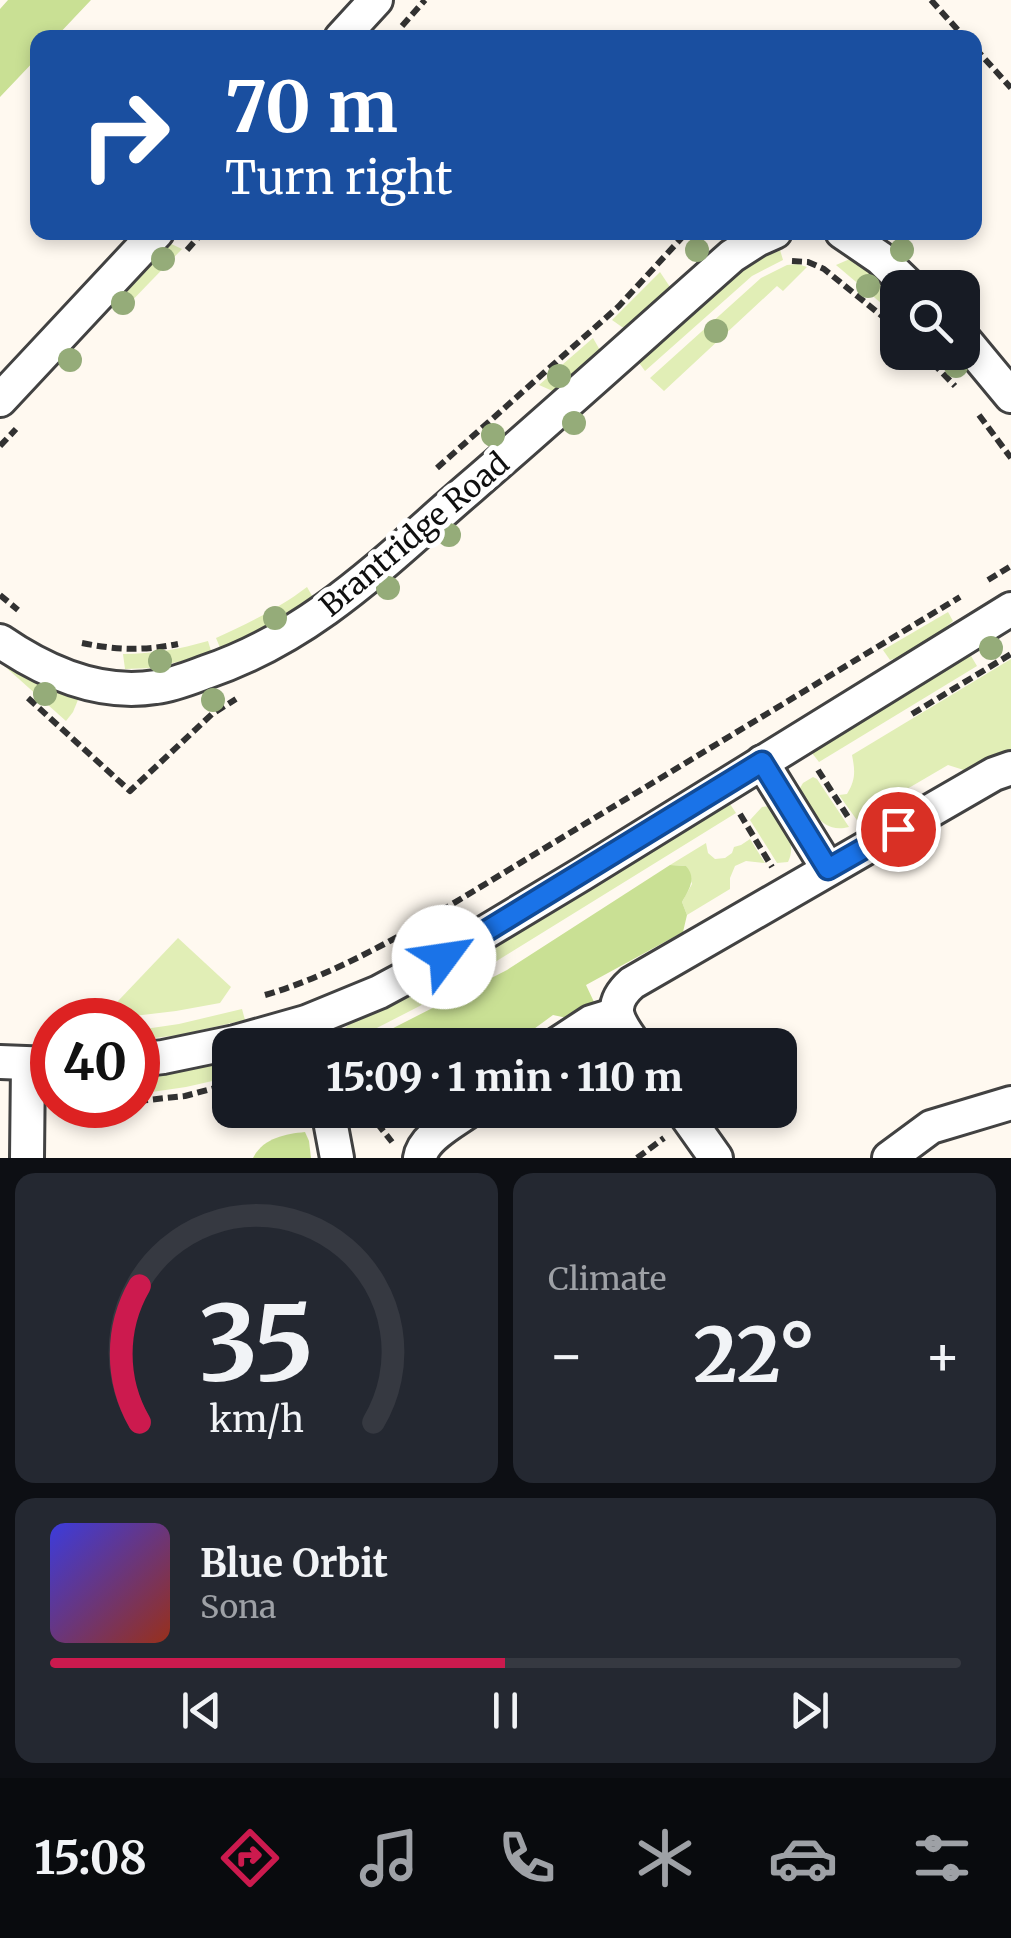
<!DOCTYPE html>
<meta charset="utf-8">
<style>
:root{--surface:#171b24;--page:#242831;--text:#f1f3f6;--muted:#9ea1a6;--line:#363941;--accent:#cc1a4e}
body{margin:0;font-family:Merriweather,serif;background:var(--page);color:var(--text);height:100vh;display:flex;flex-direction:column;font-size:38px;white-space:nowrap}
*{box-sizing:border-box;margin:0}
p{font-size:32px;color:var(--muted)}
.icon{flex:none;width:55px;height:55px;fill:none;stroke:currentColor;stroke-width:2;stroke-linecap:round;stroke-linejoin:round}
.map{position:relative;height:1158px;overflow:hidden}
.side{display:flex;flex-direction:column;gap:15px;padding:15px;background:#0d0f14;flex:1}
.side>*{flex:none}
.banner{position:absolute;left:30px;top:30px;width:952px;height:210px;border-radius:20px;box-shadow:0 5px 15px #0003;background:#1a4fa0;color:#fff;overflow:hidden}
.tools{position:absolute;left:880px;top:270px;display:grid;gap:20px}
.tools a{display:grid;place-items:center;width:100px;height:100px;border-radius:20px;background:var(--surface);box-shadow:0 5px 15px #0003;font-size:50px}
.speed{position:absolute;left:30px;top:998px;display:flex;gap:20px;font-size:50px;font-weight:700;text-align:center}
.speed>*{display:grid;place-content:center;width:130px;height:130px;border-radius:50%;background:var(--surface);box-shadow:0 5px 15px #0003;line-height:1}
.speed .limit{border:15px solid #d22;background:#fff;color:#111}
.pin{position:absolute;display:grid;place-items:center;width:85px;height:85px;color:#fff;margin:-42px;border:5px solid #fff;border-radius:50%;box-shadow:0 2px 10px #0007}
.me{position:absolute;width:110px;margin:-55px;rotate:59deg;stroke-linejoin:round;filter:drop-shadow(0 0 8px #0008)}
.turn{display:flex;align-items:center;gap:35px;height:210px;padding:0 30px;font-size:45px}
.turn .icon{width:130px;height:130px;stroke-width:2.5}
.turn b{display:block;font-size:70px;line-height:85px}
.big{font-size:75px;font-weight:800;line-height:1.1}
.side .card{flex:1;display:flex;flex-direction:column;justify-content:center;gap:15px;min-width:0;padding:0 35px;border-radius:20px;background:var(--page)}
.side .dial{align-items:center;gap:0}
.dial svg{height:260px;overflow:visible;fill:none;stroke:var(--line);stroke-width:7;stroke-linecap:round;text-anchor:middle}
.dial text{fill:var(--text);stroke:none}
.song{display:flex;align-items:center;gap:30px}
.cover{width:120px;height:120px;border-radius:15px;background:linear-gradient(135deg,hsl(240 70% 55%),hsl(10 70% 35%))}
.played{height:10px;border-radius:5px;background:linear-gradient(90deg,var(--accent) 50%,var(--line) 50%)}
.keys{display:flex;justify-content:space-around;direction:ltr}
.heat{display:flex;justify-content:space-between;align-items:center;font-size:55px;direction:ltr}
.side .tiles{flex:1;display:grid;gap:15px;grid-template-columns:1fr 1fr}
.card:last-child{grid-column:span 2}
.trip{position:absolute;left:212px;top:1028px;width:585px;height:100px;border-radius:20px;background:var(--surface);box-shadow:0 5px 15px #0003;font-weight:800;line-height:100px;text-align:center}
.dock{display:flex;height:160px;justify-content:space-around;align-items:center;background:#090b0e;color:var(--muted)}
.dock .icon{width:70px;height:70px}
.dock .active{color:var(--accent)}
.dock b{font-size:45px;color:var(--text)}
.map>svg:first-child{display:block}
.green{fill:#e1eeb6}
.forest{fill:#c9e094}
.lines{fill:none;stroke-linecap:round;stroke-linejoin:round}
.minor-casing{stroke:#424242;stroke-width:38}
.path{stroke:#313131;stroke-width:6;stroke-dasharray:10 5;stroke-linecap:butt}
.minor{stroke:#fff;stroke-width:32}
.tree{fill:#95ac79}
.route-casing{stroke:#114b97;stroke-width:25}
.route{stroke:#1a73e8;stroke-width:18}
.labels{text-anchor:middle;dominant-baseline:central;stroke-width:10;stroke-linejoin:round;paint-order:stroke}
.street-label{font-size:30px;fill:#0f0f0f;stroke:#fff}
</style>
<div class="map">
<svg width="1011" height="1158" viewBox="0 0 1011 1158">
<rect width="100%" height="100%" fill="#fff9f0"/>
<g class="green">
<polygon points="167,242 182,249 122,311 115,297"/>
<polygon points="778,243 783,260 752,276 645,371 637,360 747,262"/>
<polygon points="852,258 897,297 897,309 894,314 836,265"/>
<polygon points="798,264 807,267 783,291 777,286 664,391 650,378 761,278 787,265"/>
<polygon points="660,272 670,287 671,291 628,328 622,327 612,320"/>
<polygon points="593,338 601,352 555,392 539,385"/>
<path d="M307 587 315 601 293 616 221 650 216 638C249 623 278 609 307 587Z"/>
<polygon points="948,612 953,621 917,652 890,660 883,650"/>
<path d="M208 641 212 654 151 668 125 669 123 654C153 654 180 649 208 641Z"/>
<polygon points="971,656 977,666 819,762 812,753 913,690 927,677"/>
<polygon points="6,659 80,695 73,712 66,721 1,663"/>
<path d="M1011 659V749L970 772 948 765 895 796 889 817 864 830 839 795 847 794C856 780 855 770 852 755Z"/>
<path d="M813 777 817 779 849 827C820 834 812 809 800 788L803 783Z"/>
<path d="M730 804 736 813 445 993 371 1031 341 1045H334C341 1019 380 1010 402 999Z"/>
<path d="M769 806C782 822 798 842 788 862L777 863 750 820 762 807Z"/>
<polygon points="750,839 765,863 746,861 735,866 730,878 730,889 687,915 682,902 692,884 686,866 670,865 706,843 708,853 715,859 725,858 732,853 734,847 741,845"/>
<polygon points="178,938 231,987 220,1003 176,1011 100,1020"/>
<polygon points="242,1009 245,1020 179,1035 138,1040 138,1030 179,1024"/>
<polygon points="230,1062 230,1077 186,1087 138,1094 138,1080"/>
</g>
<g class="forest">
<polygon points="8,0 91,0 56,37 38,38 37,58 0,97 0,9"/>
<path d="M670 865 686 866C697 878 689 890 682 902L687 915 683 932 586 985 594 1002 593 1010 567 1018 553 1015 512 1045H360L507 970Z"/>
<path d="M305 1132 309 1141 311 1158H253C263 1138 285 1134 305 1132Z"/>
</g>
<g class="lines">
<g class="minor-casing">
<g id="minor">
<polyline points="341,38 376,0"/>
<polyline points="842,232 880,258 911,288"/>
<polyline points="962,337 1011,396"/>
<polyline points="0,400 157,232"/>
<path d="M0 641C45 672 100 696 156 687 173 685 190 678 206 672 315 635 386 560 471 487 559 411 645 333 732 256L757 240 775 232"/>
<polyline points="762,762 828,869"/>
<polyline points="556,1045 591,1022 617,1014"/>
<path d="M635 1045C618 1022 606 1006 632 983L994 774 1011 768"/>
<polyline points="138,1060 163,1057 235,1042 306,1022 379,992 444,957 582,874 1011,609"/>
<polyline points="0,1062 52,1064"/>
<polyline points="328,1110 337,1158"/>
<polyline points="682,1110 716,1158"/>
<polyline points="27,1158 28,1064"/>
<path d="M420 1158C423 1137 454 1122 470 1110"/>
<polyline points="889,1158 931,1127 1011,1103"/>
</g>
</g>
<g class="path">
<polyline points="931,0 965,38"/>
<polyline points="402,26 425,0"/>
<polyline points="975,48 1011,88"/>
<polyline points="187,250 203,232"/>
<polyline points="792,261 808,262 824,269 898,329"/>
<polyline points="940,273 955,288"/>
<polyline points="922,352 955,386"/>
<polyline points="979,415 1011,458"/>
<polyline points="0,446 16,429"/>
<polyline points="437,468 619,306 687,232"/>
<polyline points="988,580 1011,566"/>
<polyline points="0,595 18,610"/>
<path d="M82 643C117 650 142 651 178 644"/>
<polyline points="28,698 130,791 212,714 236,699"/>
<polyline points="912,714 1011,654"/>
<polyline points="818,770 850,820"/>
<polyline points="740,814 772,867"/>
<path d="M265 995C313 981 357 959 401 935L960 597"/>
<polyline points="351,1045 373,1034"/>
<polyline points="138,1101 185,1096 230,1084"/>
<polyline points="370,1110 377,1123 392,1142"/>
<polyline points="60,1112 107,1105"/>
<polyline points="637,1158 664,1138"/>
</g>
<use href="#minor" class="minor"/>
</g>
<g class="tree">
<circle cx="697" cy="250" r="12"/>
<circle cx="902" cy="250" r="12"/>
<circle cx="163" cy="259" r="12"/>
<circle cx="868" cy="286" r="12"/>
<circle cx="123" cy="303" r="12"/>
<circle cx="716" cy="331" r="12"/>
<circle cx="70" cy="360" r="12"/>
<circle cx="956" cy="366" r="12"/>
<circle cx="559" cy="376" r="12"/>
<circle cx="574" cy="423" r="12"/>
<circle cx="493" cy="435" r="12"/>
<circle cx="449" cy="535" r="12"/>
<circle cx="388" cy="588" r="12"/>
<circle cx="275" cy="618" r="12"/>
<circle cx="991" cy="648" r="12"/>
<circle cx="160" cy="661" r="12"/>
<circle cx="45" cy="694" r="12"/>
<circle cx="213" cy="700" r="12"/>
</g>
<g class="lines">
<g class="route-casing">
<polyline id="route" points="444,957 762,762 828,869 898,829"/>
</g>
<use href="#route" class="route"/>
</g>
<g class="labels">
<g class="street-label">
<text transform="translate(414 534) rotate(-40)">Brantridge Road</text>
</g>
</g>
</svg>
<div class="tools">
<a><svg class="icon" aria-label="search" viewBox="0 0 24 24"><circle cx="10" cy="10" r="6"/><path d="M15 15l6 6"/></svg></a>
</div>
<div class="speed"><div class="limit">40</div></div>
<div class="pin" style="left:898px;top:829px;background:#d93025"><svg class="icon" aria-label="arrive" viewBox="0 0 24 24"><path d="M6 21V4h12l-3 4 3 4H6"/></svg></div>
<svg class="me" style="left:444px;top:957px" viewBox="-20 -20 40 40"><circle r="19" fill="#fff"/><path d="M0-13L10 11 0 6-10 11z" fill="#1a73e8"/></svg>
<div class="trip">15:09 · 1 min · 110 m</div>
<div class="banner">
<div class="turn"><svg class="icon" aria-label="right" viewBox="0 0 24 24"><path d="M7 20v-9h11M14 6l5 5-5 5"/></svg><div><b>70 m</b>Turn right</div></div>
</div>
</div>
<section class="side">
<div class="tiles">
<div class="card dial"><svg viewBox="0 0 100 80">
<path d="M14 69A42 42 0 1 1 86 69"/>
<path d="M14 69A42 42 0 0 1 14 27" stroke="#cc1a4e"/>
<text x="50" y="56" font-size="32" font-weight="700">35</text>
<text x="50" y="72" font-size="11">km/h</text>
</svg></div>
<div class="card"><p>Climate</p>
<div class="heat"><a>−</a><b class="big">22°</b><a>+</a></div>
</div>
<div class="card">
<div class="song"><i class="cover"></i><div><b>Blue Orbit</b><p>Sona</p></div></div>
<div class="played"></div>
<div class="keys"><svg class="icon" aria-label="previous" viewBox="0 0 24 24"><path d="M18 5L8 12l10 7zM5 5v14"/></svg><svg class="icon" aria-label="pause" viewBox="0 0 24 24"><path d="M8 5v14M16 5v14"/></svg><svg class="icon" aria-label="next" viewBox="0 0 24 24"><path d="M6 5l10 7-10 7zM19 5v14"/></svg></div>
</div>
</div>
</section>
<nav class="dock">
<b>15:08</b>
<svg class="icon active" aria-label="directions" viewBox="0 0 24 24"><path d="M12 3l9 9-9 9-9-9zM9 14v-3h6M13 9l2 2-2 2"/></svg>
<svg class="icon" aria-label="music" viewBox="0 0 24 24"><path d="M9 18V5l10-2v13"/><circle cx="6" cy="18" r="3"/><circle cx="16" cy="16" r="3"/></svg>
<svg class="icon" aria-label="phone" viewBox="0 0 24 24"><path d="M5 4h4l2 5-3 2q2 4 5 5l2-3 5 2v4C11 20 4 13 5 4z"/></svg>
<svg class="icon" aria-label="climate" viewBox="0 0 24 24"><path d="M12 3v18M4 7l16 10M4 17L20 7"/></svg>
<svg class="icon" aria-label="car" viewBox="0 0 24 24"><path d="M5 17H2v-5l4-1 3-4h7l3 4 3 1v5h-3M9 17h6M6 11h13"/><circle cx="7" cy="17" r="2"/><circle cx="17" cy="17" r="2"/></svg>
<svg class="icon" aria-label="filters" viewBox="0 0 24 24"><path d="M4 7h16M4 17h16"/><circle cx="9" cy="7" r="2"/><circle cx="15" cy="17" r="2"/></svg>
</nav>
